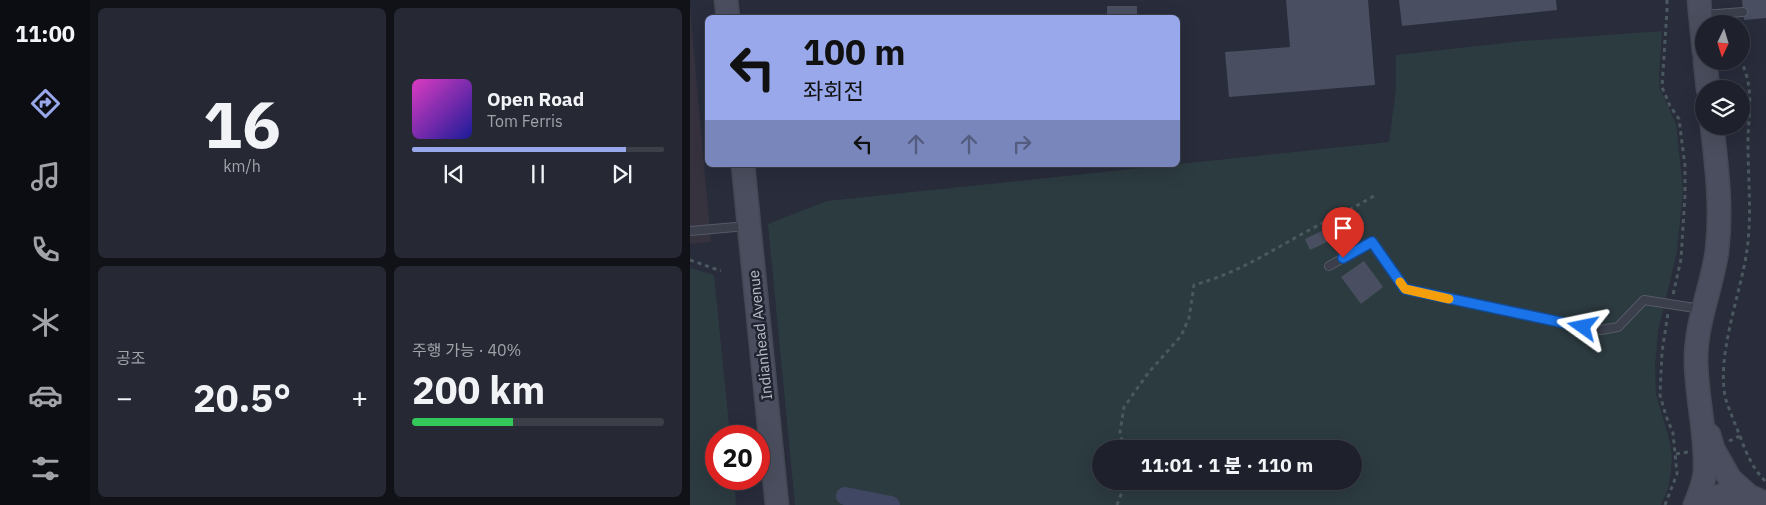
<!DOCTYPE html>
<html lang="ko">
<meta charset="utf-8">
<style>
:root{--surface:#1e212c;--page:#262934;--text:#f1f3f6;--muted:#a1a3a9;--line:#3c3e48;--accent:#98a8eb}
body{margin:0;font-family:"IBM Plex Sans","Noto Sans KR",sans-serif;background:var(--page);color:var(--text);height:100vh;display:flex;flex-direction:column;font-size:19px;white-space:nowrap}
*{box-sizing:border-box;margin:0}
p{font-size:16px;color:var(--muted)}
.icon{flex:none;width:28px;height:28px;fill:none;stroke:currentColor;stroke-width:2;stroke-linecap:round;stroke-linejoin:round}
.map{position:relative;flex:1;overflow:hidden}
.side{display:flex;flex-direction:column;gap:8px;padding:8px;background:#101218;width:600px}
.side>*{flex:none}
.banner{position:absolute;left:15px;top:15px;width:475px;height:152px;border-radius:8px;box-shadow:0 5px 20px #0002,0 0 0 1px var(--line);background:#98a8eb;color:#111;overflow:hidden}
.needle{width:32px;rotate:184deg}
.tools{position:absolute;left:1005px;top:15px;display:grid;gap:10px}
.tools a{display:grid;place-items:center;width:55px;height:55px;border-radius:50%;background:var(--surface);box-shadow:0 5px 20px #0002,0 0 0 1px var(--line);font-size:25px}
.speed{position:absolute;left:15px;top:425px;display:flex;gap:10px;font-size:25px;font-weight:700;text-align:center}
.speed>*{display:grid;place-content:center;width:65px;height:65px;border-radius:50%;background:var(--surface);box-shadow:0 5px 20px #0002,0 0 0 1px var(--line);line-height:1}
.speed .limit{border:8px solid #d22;background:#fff;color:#111}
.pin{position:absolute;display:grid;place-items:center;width:42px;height:42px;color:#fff;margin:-51px -21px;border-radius:50% 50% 50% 0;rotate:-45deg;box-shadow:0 0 5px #0007}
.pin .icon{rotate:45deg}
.me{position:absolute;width:55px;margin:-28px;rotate:282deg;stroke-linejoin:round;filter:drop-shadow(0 0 4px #0008)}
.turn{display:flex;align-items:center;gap:18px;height:105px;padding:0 15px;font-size:22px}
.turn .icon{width:65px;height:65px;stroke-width:2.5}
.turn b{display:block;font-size:35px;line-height:42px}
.lanes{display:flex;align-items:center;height:48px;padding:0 15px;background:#0003;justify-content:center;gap:25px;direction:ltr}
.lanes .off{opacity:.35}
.big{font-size:38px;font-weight:800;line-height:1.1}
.side .card{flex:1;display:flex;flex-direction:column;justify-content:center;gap:8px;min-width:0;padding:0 18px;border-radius:8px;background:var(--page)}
.side .dial{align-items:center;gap:0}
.dial b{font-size:65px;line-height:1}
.song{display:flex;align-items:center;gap:15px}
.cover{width:60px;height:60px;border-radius:8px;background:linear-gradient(135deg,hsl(310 70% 55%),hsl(240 70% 35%))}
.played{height:5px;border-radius:2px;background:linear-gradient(90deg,var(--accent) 85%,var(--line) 85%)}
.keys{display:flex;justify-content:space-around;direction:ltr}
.heat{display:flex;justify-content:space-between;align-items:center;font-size:28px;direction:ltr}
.charge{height:8px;border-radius:4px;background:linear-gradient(90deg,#34c759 40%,var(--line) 0)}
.side .tiles{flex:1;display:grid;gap:8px;grid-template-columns:repeat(2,1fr)}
.trip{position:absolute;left:402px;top:440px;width:270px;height:50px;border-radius:25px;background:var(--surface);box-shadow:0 5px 20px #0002,0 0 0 1px var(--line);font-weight:800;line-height:50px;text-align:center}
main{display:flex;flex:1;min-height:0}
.menu{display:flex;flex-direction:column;width:90px;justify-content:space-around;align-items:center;background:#0c0d12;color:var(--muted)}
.menu .icon{width:35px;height:35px}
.menu .selected{color:var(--accent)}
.menu b{font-size:22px;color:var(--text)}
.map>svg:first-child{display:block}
.medical{fill:#36323e}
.green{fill:#2c3b40;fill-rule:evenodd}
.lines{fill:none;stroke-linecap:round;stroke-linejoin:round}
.canal{stroke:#404762;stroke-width:18}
.building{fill:#494f60}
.service-casing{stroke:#565a67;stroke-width:10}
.secondary-casing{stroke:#444855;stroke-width:25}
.path{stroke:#4b585e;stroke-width:3;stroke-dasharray:4 4;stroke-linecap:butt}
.service{stroke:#3b3f4c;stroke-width:8}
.secondary{stroke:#4a4e5e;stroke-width:22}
.route-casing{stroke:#114b97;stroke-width:12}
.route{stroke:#1a73e8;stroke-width:9}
.slow{stroke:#f59e0b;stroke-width:9}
.labels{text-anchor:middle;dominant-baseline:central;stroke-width:5;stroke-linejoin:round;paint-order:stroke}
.street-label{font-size:15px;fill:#b7bac7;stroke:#202431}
</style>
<main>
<nav class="menu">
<b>11:00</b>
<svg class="icon selected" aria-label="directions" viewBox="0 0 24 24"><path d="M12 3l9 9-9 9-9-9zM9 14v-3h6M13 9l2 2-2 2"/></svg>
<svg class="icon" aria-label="music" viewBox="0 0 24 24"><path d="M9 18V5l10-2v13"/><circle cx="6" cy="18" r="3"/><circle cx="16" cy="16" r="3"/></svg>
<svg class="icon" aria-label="phone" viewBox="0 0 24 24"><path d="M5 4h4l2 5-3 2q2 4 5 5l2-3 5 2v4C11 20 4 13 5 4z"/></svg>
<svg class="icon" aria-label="climate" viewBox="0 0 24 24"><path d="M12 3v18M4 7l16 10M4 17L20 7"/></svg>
<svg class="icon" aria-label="car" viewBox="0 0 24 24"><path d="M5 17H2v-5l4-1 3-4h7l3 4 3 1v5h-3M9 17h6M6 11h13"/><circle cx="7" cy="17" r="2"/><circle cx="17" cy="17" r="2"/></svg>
<svg class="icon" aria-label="filters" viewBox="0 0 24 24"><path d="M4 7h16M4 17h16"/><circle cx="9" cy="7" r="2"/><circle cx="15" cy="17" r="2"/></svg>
</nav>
<section class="side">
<div class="tiles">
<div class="card dial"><b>16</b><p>km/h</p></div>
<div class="card">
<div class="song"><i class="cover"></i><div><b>Open Road</b><p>Tom Ferris</p></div></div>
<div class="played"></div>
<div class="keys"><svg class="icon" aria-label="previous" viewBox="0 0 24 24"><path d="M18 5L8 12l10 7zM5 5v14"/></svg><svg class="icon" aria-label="pause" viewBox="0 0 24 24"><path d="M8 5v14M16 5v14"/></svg><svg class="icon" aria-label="next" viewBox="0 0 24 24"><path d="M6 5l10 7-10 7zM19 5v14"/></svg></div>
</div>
<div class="card"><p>공조</p>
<div class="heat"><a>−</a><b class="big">20.5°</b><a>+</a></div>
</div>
<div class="card"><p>주행 가능 · 40%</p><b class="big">200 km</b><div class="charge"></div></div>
</div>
</section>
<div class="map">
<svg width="1076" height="505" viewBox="0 0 1076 505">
<rect width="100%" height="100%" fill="#282c3b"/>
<polygon class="medical" points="0,8 21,242 0,244"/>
<g class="green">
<path d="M972 31 969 76 970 89 986 124 993 190 987 251 968 332 965 365 966 394 979 438 982 456 981 470 978 489 971 505H105L78 224 137 201 699 142 706 89V55L833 41ZM411 449H664V481H411Z"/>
<polygon points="0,268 24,275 40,436 26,436 26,479 44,479 46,505 0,505"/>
</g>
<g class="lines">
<polyline class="canal" points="155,496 201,505"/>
</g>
<g class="building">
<polygon points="596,0 678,0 685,85 539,97 535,52 600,47"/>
<polygon points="709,0 866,0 867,10 712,26"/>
<polygon points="1052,0 1076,0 1076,18 1054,20"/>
<rect x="417" y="6" width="30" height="12"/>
<polygon points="669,213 675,224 620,250 615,239"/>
<polygon points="674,261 693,287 671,304 651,277"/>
</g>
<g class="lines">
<g class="service-casing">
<g id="service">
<polyline points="1013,15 1053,12"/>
<polyline points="0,231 57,226"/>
<polyline points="639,266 682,242 715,289 911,330 928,327 954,300 1011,309"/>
</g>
</g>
<g class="secondary-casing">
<g id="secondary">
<polyline points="36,0 38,18"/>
<polyline points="1009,0 1014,52"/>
<polyline points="1015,61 1018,89"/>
<polyline points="53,165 87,505"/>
<polyline points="1019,435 1023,449 1040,479 1059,496"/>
<path d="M1005 505C1009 495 1014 484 1015 472 1017 435 1006 396 1006 359 1006 322 1022 287 1027 251 1032 209 1027 168 1022 126"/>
<path d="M1008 505C1030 491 1054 491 1076 504"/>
</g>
</g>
<g class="path">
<polyline points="977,0 977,10 972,87 980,106 989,119 995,166 995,195 991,259 983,295"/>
<polyline points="0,260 31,271"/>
<path d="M1050 436C1056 453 1063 469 1076 482"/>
<path d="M1039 441 1050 436C1045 424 1040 412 1036 400 1025 358 1051 293 1057 250 1062 214 1058 179 1058 143 1058 113 1065 90 1051 61"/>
<path d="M434 449 430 432 434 407 459 372 491 336 499 318 504 285C547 273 574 255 612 234 637 220 663 209 687 194"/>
<polyline points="986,454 998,452"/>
<polyline points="427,505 434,487 435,481"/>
<polyline points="975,505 987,474 983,433 976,416 970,395 972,352 978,313"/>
</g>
<use href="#service" class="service"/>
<use href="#secondary" class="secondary"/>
</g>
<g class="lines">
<g class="route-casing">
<polyline id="route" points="653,258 682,242 715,289 893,327"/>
</g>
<use href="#route" class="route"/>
<polyline class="slow" points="710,282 715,289 759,299"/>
</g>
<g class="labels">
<g class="street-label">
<text transform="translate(70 335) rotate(-96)">Indianhead Avenue</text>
</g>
</g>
</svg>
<div class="tools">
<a><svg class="needle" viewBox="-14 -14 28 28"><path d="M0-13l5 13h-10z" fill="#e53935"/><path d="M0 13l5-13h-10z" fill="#a1a3a9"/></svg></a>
<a><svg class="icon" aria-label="layers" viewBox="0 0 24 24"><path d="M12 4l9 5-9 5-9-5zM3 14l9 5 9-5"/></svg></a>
</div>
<div class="speed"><div class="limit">20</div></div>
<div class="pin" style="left:653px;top:258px;background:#d93025"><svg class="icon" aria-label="arrive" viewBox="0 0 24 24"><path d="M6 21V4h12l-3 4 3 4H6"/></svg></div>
<svg class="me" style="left:893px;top:327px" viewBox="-20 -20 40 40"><path d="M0-17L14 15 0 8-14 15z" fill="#1a73e8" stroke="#fff" stroke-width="4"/></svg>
<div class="trip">11:01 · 1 분 · 110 m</div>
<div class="banner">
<div class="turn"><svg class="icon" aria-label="left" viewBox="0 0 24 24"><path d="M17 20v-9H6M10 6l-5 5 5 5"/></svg><div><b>100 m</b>좌회전</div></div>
<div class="lanes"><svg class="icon" aria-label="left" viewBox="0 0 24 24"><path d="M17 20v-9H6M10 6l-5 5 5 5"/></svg><svg class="icon off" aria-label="ahead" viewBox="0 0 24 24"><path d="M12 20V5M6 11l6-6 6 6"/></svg><svg class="icon off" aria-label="ahead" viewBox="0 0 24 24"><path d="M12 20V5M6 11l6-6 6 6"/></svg><svg class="icon off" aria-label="right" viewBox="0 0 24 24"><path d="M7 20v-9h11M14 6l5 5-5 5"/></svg></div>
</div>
</div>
</main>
